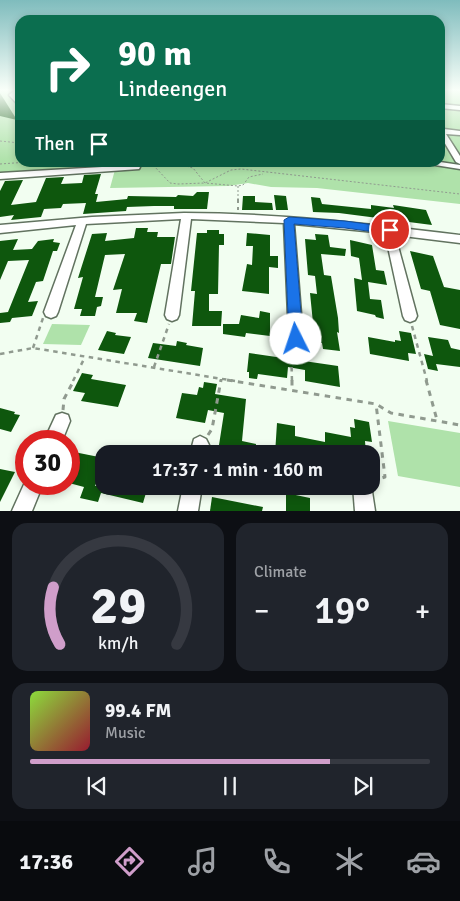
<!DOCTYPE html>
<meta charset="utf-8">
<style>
:root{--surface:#171b24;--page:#20242c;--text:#f1f3f6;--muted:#9ea1a6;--line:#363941;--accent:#d09eca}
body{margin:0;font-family:Signika,sans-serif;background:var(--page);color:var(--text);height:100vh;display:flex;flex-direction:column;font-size:19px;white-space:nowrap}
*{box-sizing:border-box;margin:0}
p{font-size:16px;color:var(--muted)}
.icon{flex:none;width:28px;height:28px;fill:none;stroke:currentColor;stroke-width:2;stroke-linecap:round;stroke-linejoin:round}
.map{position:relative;height:511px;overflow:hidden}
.details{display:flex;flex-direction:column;gap:12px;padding:12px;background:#0d0f14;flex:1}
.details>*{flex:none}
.top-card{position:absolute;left:15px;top:15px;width:430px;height:152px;border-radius:15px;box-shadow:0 2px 8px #0003;background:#0b6e4f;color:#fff;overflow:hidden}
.speed{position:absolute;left:15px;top:430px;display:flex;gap:10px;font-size:25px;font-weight:700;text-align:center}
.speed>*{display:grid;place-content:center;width:65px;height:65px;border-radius:50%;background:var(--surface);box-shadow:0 2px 8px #0003;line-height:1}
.speed .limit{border:8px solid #d22;background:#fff;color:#111}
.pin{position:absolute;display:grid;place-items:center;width:42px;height:42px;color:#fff;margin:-21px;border:2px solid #fff;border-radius:50%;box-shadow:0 1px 5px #0007}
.me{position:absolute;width:55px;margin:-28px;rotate:356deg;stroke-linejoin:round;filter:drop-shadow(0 0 4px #0008)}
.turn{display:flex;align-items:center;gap:18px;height:105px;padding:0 20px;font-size:22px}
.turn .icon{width:65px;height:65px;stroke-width:2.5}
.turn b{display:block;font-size:35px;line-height:42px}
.then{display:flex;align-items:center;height:48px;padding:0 20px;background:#0003;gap:10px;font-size:19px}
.big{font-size:38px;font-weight:600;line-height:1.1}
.details .tile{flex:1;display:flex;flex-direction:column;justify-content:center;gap:8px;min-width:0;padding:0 18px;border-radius:15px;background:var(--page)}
.details .dial{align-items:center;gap:0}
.dial svg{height:130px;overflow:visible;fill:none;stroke:var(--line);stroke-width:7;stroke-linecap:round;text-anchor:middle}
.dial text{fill:var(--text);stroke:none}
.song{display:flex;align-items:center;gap:15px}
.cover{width:60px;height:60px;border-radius:8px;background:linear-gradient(135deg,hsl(90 70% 55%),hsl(350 70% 35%))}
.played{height:5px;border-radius:2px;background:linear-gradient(90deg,var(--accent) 75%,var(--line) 75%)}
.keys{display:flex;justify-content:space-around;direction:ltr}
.heat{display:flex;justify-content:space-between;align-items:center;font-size:28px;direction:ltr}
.details .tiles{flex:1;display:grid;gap:12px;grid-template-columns:1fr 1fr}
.tile:last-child{grid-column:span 2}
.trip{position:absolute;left:95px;top:445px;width:285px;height:50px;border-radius:15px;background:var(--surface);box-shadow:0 2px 8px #0003;font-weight:600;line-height:50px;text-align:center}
.tabs{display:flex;height:80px;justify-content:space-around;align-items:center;background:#090b0e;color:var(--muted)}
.tabs .icon{width:35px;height:35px}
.tabs .on{color:var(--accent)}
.tabs b{font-size:22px;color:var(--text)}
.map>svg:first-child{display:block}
.green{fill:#afe2aa}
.building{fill:#0e570d}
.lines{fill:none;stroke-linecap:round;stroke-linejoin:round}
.minor-casing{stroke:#627360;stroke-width:3}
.path-far3{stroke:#909a8f;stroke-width:1;stroke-dasharray:2 2;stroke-linecap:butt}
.path-far2{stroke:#909a8f;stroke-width:2;stroke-dasharray:4 4;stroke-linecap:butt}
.path-far1{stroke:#909a8f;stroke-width:2.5;stroke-dasharray:4.5 4.5;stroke-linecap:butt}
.path{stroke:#909a8f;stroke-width:3;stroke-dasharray:5.5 5.5;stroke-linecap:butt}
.minor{fill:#fff;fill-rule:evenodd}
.route{fill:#1a73e8;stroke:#114b97}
</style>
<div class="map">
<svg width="460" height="511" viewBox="0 0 460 511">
<rect width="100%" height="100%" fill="#f2fef1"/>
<g class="green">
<polygon points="0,90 20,90 20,162 440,162 440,90 460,90 460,204 317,188 271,187 248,183 228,186 110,188 116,166 0,175"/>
<polygon points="52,324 90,325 81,345 43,344"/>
<polygon points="388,421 460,433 460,487 398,476"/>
</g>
<g class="building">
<polygon points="0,93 17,120 0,116"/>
<polygon points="101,174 95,194 98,194 96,202 127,199 128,196 176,197 178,195 193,196 197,192 209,192 207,209 174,209 174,206 154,206 127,207 126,211 83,214 86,203 63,204 61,208 44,209 41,217 11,220 14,215 0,217 0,191 5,181 23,180 11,205 36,202 46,178 64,177 61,184 82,183 84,175"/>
<polygon points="274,195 286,196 288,210 276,210"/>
<polygon points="243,196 255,196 255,202 272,203 273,210 242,210"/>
<polygon points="311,197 320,198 322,204 371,209 371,205 394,208 393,205 426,210 432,225 339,213 313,212"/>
<polygon points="136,228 148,228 147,232 158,232 157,237 175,237 171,264 161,264 147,323 134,321 137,313 116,313 122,289 113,290 125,254 105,255 95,297 103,297 101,306 97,307 95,316 80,316 82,309 74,309 83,277 78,278 92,234 107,233 105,241 134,238"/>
<polygon points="207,230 219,230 219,234 224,234 224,245 219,245 218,294 209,294 209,311 222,311 221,326 192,326 195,291 191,291 197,233 207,233"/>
<polygon points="247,233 270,235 270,256 278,256 278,268 269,267 269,294 242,291 247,264 252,265 253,246 246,246"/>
<polygon points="315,234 328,235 330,247 346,249 345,256 321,254 324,275 331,276 338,318 339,333 337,332 340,351 323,349 322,343 315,343 310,293 317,294 315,276 308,275 305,239 316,240"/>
<polygon points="18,239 13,250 32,249 38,241 54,239 53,242 60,243 57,251 53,251 43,281 36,282 28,302 38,301 32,316 12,318 10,322 0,323 0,313 8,312 29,260 8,261 0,280 0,241"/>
<polygon points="350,240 372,245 376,270 384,271 387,285 368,282 370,299 381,300 384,319 376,317 375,315 357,311 354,278 362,280 359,258 351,256"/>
<polygon points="410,251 433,256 444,287 460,290 460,329 440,325 430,291 421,289"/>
<polygon points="260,311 270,313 270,336 246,333 245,337 223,334 223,324 239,324 241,315 259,318"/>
<polygon points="107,331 116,333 115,335 131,337 124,354 98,350"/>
<polygon points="399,331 411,333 416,354 408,353 409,361 370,354 368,337 395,342 395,340 401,341"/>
<polygon points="428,337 448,340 451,348 460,350 460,367 436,364 438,371 428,369 424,354 433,356"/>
<polygon points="177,341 187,343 186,345 203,348 200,366 148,358 153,343 176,346"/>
<polygon points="249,353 338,366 340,387 305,381 305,370 288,367 287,378 258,374 257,379 249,378 249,372 247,372"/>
<polygon points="82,373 93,375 91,379 126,385 118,407 81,401 85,393 73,391"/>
<polygon points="204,382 217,384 215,394 246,399 242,441 256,444 255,454 225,454 226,446 219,445 224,413 208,410 205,423 176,418 182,393 197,395 199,387 203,388"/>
<polygon points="0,408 15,412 14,414 20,415 11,432 0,429"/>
<polygon points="354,419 369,422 372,442 365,441 366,454 275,454 277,423 295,426 295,436 325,442 325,432 351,437 350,427 355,428"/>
<polygon points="69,451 104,458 104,464 95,486 148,486 143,503 101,493 98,502 80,498 84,487 69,483"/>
<polygon points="0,469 15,472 0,502"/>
<polygon points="286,493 310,498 310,511 286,511"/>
<polygon points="212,497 263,507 262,511 210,511"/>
</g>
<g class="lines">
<g class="minor-casing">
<g id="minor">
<polygon points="15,90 20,90 15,95 20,101 20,107 9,95"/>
<polygon points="440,104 460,106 460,110 440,108"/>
<polygon points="440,127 444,129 460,131 460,135 446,134 460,156 460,164 456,162 440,135"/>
<polygon points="416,162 440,162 460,165 460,169"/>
<polygon points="136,165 140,167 139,169 0,179 0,173"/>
<path d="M184 213C277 213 368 224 460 235V243L395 235 417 316 415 320 410 322 405 320 403 316 385 233 294 224 303 339 301 344 296 346 291 344 289 339 284 223 191 219 179 315 177 319 172 321 167 319 165 315 181 219 86 224 58 312 56 316 51 318 46 316 44 312 76 225 0 233V225L92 217Z"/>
<polygon points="62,413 68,415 70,421 62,441 44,441 56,415"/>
<polygon points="200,436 206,439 209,445 208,454 190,454 194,439"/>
<polygon points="26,480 26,484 43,484 32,511 12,511"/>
<polygon points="183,486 202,486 198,511 178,511"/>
<polygon points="353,486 371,485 375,511 355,511"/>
</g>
</g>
<g class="path-far3">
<polyline points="0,141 20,143"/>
<polyline points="171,162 193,168 205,183 238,186 243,185 249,177 263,174"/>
<polyline points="0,164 28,162"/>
<polyline points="145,166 154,166 170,183 178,184 205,183 231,170 241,169 460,194"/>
<polyline points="238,186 238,200"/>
</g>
<polyline class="path-far2" points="238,199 238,210"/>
<g class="path-far1">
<polyline points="412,326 427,381"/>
<polyline points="33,348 43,318"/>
<polyline points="291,349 292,381"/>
<polyline points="0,354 33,348 235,381"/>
<polyline points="154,367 169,324"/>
<polyline points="73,381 85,357"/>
<polyline points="221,381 221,379"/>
</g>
<g class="path">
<polyline points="227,380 376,404 391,413 460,425"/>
<polyline points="292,380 292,391"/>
<polyline points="426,380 437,420"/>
<polyline points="63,410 64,399 74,380"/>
<polyline points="208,435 212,429 221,380"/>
<polyline points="372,481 385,477 376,404"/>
</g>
<use href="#minor" class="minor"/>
</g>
<linearGradient id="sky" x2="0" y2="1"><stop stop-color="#7fbcbd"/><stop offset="0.56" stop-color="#f9fff9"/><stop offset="1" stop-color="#f9fff9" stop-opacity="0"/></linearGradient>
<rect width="460" height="161" fill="url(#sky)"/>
<polygon class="route" points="289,217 345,221 390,227 395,230 390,234 345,228 294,224 303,339 301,344 296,346 291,344 289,339 284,220"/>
</svg>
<div class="speed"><div class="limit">30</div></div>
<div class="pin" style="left:390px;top:230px;background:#d93025"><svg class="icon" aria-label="arrive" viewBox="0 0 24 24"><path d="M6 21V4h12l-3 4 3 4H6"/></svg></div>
<svg class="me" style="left:296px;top:339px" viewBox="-20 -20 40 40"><circle r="19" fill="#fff"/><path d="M0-13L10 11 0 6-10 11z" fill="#1a73e8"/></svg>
<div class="trip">17:37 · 1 min · 160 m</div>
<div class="top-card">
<div class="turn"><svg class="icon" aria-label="right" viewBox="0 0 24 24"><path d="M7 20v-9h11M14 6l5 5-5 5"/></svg><div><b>90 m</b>Lindeengen</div></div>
<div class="then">Then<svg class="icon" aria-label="arrive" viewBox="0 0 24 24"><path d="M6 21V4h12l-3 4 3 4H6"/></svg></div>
</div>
</div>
<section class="details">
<div class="tiles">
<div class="tile dial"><svg viewBox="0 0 100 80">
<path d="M14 69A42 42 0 1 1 86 69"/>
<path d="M14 69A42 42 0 0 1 10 34" stroke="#d09eca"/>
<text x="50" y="56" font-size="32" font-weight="700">29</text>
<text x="50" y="72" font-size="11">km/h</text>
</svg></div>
<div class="tile"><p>Climate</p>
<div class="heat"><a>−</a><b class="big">19°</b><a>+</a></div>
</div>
<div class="tile">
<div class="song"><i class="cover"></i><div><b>99.4 FM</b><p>Music</p></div></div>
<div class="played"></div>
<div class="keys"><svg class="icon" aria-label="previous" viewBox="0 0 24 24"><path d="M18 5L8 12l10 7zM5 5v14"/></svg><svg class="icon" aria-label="pause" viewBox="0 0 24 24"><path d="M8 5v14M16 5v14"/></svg><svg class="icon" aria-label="next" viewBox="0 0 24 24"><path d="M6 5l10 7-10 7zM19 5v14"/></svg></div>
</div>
</div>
</section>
<nav class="tabs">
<b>17:36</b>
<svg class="icon on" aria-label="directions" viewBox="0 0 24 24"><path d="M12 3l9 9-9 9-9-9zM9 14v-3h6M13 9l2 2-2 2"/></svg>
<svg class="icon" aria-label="music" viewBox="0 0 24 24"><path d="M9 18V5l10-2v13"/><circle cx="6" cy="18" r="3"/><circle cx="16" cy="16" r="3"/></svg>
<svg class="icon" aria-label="phone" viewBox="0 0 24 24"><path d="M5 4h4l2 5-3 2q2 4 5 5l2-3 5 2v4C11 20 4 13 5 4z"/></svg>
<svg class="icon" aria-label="climate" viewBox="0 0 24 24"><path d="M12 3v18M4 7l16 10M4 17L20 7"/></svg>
<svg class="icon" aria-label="car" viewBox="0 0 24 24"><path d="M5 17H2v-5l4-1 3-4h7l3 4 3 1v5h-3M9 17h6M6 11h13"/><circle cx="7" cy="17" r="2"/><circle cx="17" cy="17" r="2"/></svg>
</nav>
